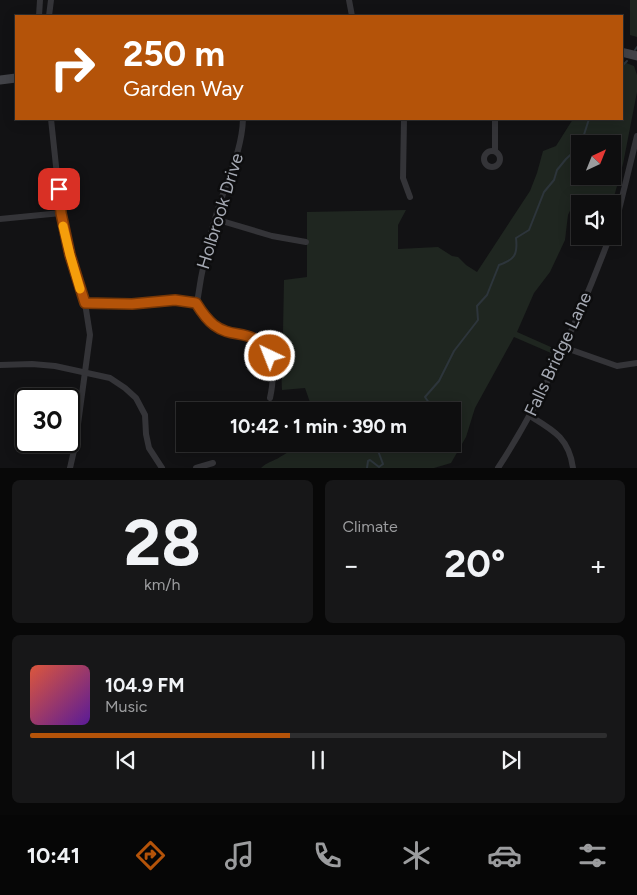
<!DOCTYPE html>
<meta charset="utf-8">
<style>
:root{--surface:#0e0e0f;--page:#171718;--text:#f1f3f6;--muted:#9b9c9e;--line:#2e2e2f;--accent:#b45309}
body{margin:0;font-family:Figtree,sans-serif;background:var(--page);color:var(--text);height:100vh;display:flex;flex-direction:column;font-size:19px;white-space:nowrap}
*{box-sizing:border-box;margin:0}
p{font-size:16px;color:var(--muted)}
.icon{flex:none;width:28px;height:28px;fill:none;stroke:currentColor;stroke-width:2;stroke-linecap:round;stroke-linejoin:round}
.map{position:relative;height:468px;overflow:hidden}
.panel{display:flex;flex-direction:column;gap:12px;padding:12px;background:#080808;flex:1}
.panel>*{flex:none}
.banner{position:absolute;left:15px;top:15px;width:608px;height:105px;border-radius:0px;box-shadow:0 2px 12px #0003,0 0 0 1px var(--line);background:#b45309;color:#fff;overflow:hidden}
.needle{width:32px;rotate:43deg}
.fabs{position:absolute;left:571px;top:135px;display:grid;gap:10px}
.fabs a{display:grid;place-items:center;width:50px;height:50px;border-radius:0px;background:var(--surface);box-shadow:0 2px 12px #0003,0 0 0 1px var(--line);font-size:25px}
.speed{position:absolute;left:15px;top:388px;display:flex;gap:10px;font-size:25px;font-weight:700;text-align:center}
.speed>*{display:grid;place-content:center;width:65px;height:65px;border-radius:50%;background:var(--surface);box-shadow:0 2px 12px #0003,0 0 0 1px var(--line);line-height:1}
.speed .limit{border:2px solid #111;border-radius:8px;background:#fff;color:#111}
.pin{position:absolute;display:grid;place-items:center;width:42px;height:42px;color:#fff;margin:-21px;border-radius:10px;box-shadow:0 2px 8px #0006}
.me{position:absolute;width:55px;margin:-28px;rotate:317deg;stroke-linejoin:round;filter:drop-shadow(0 0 4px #0008)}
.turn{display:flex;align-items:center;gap:18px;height:105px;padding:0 25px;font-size:22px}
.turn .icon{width:65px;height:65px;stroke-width:2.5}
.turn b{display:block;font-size:35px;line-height:42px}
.big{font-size:38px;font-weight:700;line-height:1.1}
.panel .card{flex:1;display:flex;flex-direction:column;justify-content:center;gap:8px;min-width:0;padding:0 18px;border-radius:8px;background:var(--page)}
.panel .dial{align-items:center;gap:0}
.dial b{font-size:65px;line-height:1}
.song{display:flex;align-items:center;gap:15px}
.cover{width:60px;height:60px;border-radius:8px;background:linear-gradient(135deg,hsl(10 70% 55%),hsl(270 70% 35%))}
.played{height:5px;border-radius:2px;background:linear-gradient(90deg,var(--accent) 45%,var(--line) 45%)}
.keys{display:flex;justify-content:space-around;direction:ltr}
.heat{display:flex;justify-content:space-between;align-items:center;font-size:28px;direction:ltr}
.panel .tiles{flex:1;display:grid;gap:12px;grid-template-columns:1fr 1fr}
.card:last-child{grid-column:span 2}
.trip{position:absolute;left:176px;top:402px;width:285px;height:50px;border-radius:0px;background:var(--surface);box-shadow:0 2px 12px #0003,0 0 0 1px var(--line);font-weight:700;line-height:50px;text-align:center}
.tabs{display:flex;height:80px;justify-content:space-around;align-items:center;background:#060606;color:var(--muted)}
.tabs .icon{width:35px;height:35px}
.tabs .active{color:var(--accent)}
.tabs b{font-size:22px;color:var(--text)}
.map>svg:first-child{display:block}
.green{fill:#1f2620;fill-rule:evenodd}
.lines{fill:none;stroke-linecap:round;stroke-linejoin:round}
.stream{stroke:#2d353b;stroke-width:2}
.minor{stroke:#343438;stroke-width:6}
.secondary{stroke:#424348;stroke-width:9}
.route-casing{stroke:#753606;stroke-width:12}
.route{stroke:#b45309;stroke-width:9}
.slow{stroke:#f59e0b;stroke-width:9}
.labels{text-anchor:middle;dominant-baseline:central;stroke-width:5;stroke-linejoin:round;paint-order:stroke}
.street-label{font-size:18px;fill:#a5a9b3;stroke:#0d0d0e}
</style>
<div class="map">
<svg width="637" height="468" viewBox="0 0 637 468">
<rect width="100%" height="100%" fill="#121214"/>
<g class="green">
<polygon points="630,0 637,0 637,37 630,35"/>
<path d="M621 61 634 66 637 75V92L623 164 612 204H580V205L573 204 568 215 565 240 550 272 534 293 517 332 553 348 551 353 514 337 475 408 466 437 451 463 434 468H261C267 462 274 461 280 457 288 452 295 448 303 444H452V411H313L305 388 282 390 281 367 272 346 283 332 284 280 307 277V212L406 210 398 225V249L438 247 452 256 458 257 466 265 477 272 530 191 537 173 543 151 556 146 573 119H621ZM580 144H612V176H580Z"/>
</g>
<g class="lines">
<g class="stream">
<polyline points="635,50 637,47"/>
<polyline points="621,67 627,61"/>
<polyline points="581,144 589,119"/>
<path d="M432 411 434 410 425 397 439 381 454 351 478 320 477 306 487 295 499 265C514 260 518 255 516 238L529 230 544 192 554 180 557 170 566 159 580 146"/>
<polyline points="367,468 368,461 370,460 379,467 383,464 377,448 389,444"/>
</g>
<g class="minor">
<polyline points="349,0 352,16"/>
<polyline points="39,16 40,0"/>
<polyline points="49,16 51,0"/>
<polyline points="51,119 61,213 69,255 85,303 90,335 75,446 70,468"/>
<polyline points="404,119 403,178 410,197"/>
<circle cx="492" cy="159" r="8"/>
<polyline points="495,151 495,119"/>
<polyline points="0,219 61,213"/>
<polyline points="215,219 272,236 306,242"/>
<polyline points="612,230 617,218 637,136"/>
<path d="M85 303 132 304 175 300 197 303C201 311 206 319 214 325 223 332 236 332 247 335 276 343 275 375 270 398"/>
<path d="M197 303C202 267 210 232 222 197 231 171 242 147 243 119"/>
<polyline points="563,347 617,366 637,363"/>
<polyline points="0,365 32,364 55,366 110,378 125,388 136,398 145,415 146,434 149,448 162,468"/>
<path d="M530 416C553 430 569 438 573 468"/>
<polyline points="196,468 213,463"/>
<path d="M498 468C545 396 580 316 610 236"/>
</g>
<g class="secondary">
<polyline points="621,52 637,56"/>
<polyline points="0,80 16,78"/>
</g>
</g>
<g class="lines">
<g class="route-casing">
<path id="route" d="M59 189 61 213 70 255 85 303 132 304 175 300 196 303C201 311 206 319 214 325 235 341 252 325 270 356"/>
</g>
<use href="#route" class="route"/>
<polyline class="slow" points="63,226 70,255 80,289"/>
</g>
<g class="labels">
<g class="street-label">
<text transform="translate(220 211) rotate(-73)">Holbrook Drive</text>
<text transform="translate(558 354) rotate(-65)">Falls Bridge Lane</text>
</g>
</g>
</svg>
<div class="fabs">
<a><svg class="needle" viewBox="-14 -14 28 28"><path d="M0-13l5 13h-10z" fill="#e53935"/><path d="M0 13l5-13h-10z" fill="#9b9c9e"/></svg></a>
<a><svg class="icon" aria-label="sound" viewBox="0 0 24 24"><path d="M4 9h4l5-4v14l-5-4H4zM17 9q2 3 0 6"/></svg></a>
</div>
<div class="speed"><div class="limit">30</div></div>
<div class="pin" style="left:59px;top:189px;background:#d93025"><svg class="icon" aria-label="arrive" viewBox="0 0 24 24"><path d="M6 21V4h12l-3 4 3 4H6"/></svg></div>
<svg class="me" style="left:270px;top:356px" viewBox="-20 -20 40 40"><circle r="17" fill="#b45309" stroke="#fff" stroke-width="3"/><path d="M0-11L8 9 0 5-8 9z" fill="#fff"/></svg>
<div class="trip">10:42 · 1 min · 390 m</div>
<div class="banner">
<div class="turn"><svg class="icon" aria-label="right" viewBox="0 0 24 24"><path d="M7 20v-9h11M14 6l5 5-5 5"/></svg><div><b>250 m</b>Garden Way</div></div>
</div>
</div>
<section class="panel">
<div class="tiles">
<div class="card dial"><b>28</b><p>km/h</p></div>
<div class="card"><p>Climate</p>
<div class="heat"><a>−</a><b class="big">20°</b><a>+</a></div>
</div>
<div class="card">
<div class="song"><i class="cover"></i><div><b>104.9 FM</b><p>Music</p></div></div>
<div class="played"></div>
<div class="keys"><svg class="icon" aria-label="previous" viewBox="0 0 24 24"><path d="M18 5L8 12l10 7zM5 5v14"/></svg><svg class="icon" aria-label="pause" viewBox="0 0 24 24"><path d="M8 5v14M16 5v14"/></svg><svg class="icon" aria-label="next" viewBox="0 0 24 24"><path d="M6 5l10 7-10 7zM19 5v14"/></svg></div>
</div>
</div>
</section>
<nav class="tabs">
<b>10:41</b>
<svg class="icon active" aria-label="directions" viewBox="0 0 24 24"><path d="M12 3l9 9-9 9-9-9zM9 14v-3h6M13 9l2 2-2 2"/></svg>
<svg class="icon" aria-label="music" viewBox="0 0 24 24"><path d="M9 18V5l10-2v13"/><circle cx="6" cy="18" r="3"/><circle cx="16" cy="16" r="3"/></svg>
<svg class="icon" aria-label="phone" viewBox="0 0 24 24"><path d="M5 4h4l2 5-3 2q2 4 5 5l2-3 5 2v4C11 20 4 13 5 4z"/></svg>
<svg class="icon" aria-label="climate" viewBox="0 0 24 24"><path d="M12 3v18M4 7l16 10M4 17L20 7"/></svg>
<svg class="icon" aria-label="car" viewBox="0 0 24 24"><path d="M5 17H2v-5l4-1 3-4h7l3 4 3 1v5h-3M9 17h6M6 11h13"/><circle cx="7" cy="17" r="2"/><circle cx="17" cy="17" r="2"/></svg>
<svg class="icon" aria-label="filters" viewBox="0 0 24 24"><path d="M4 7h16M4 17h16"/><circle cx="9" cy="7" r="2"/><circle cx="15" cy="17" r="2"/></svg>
</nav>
